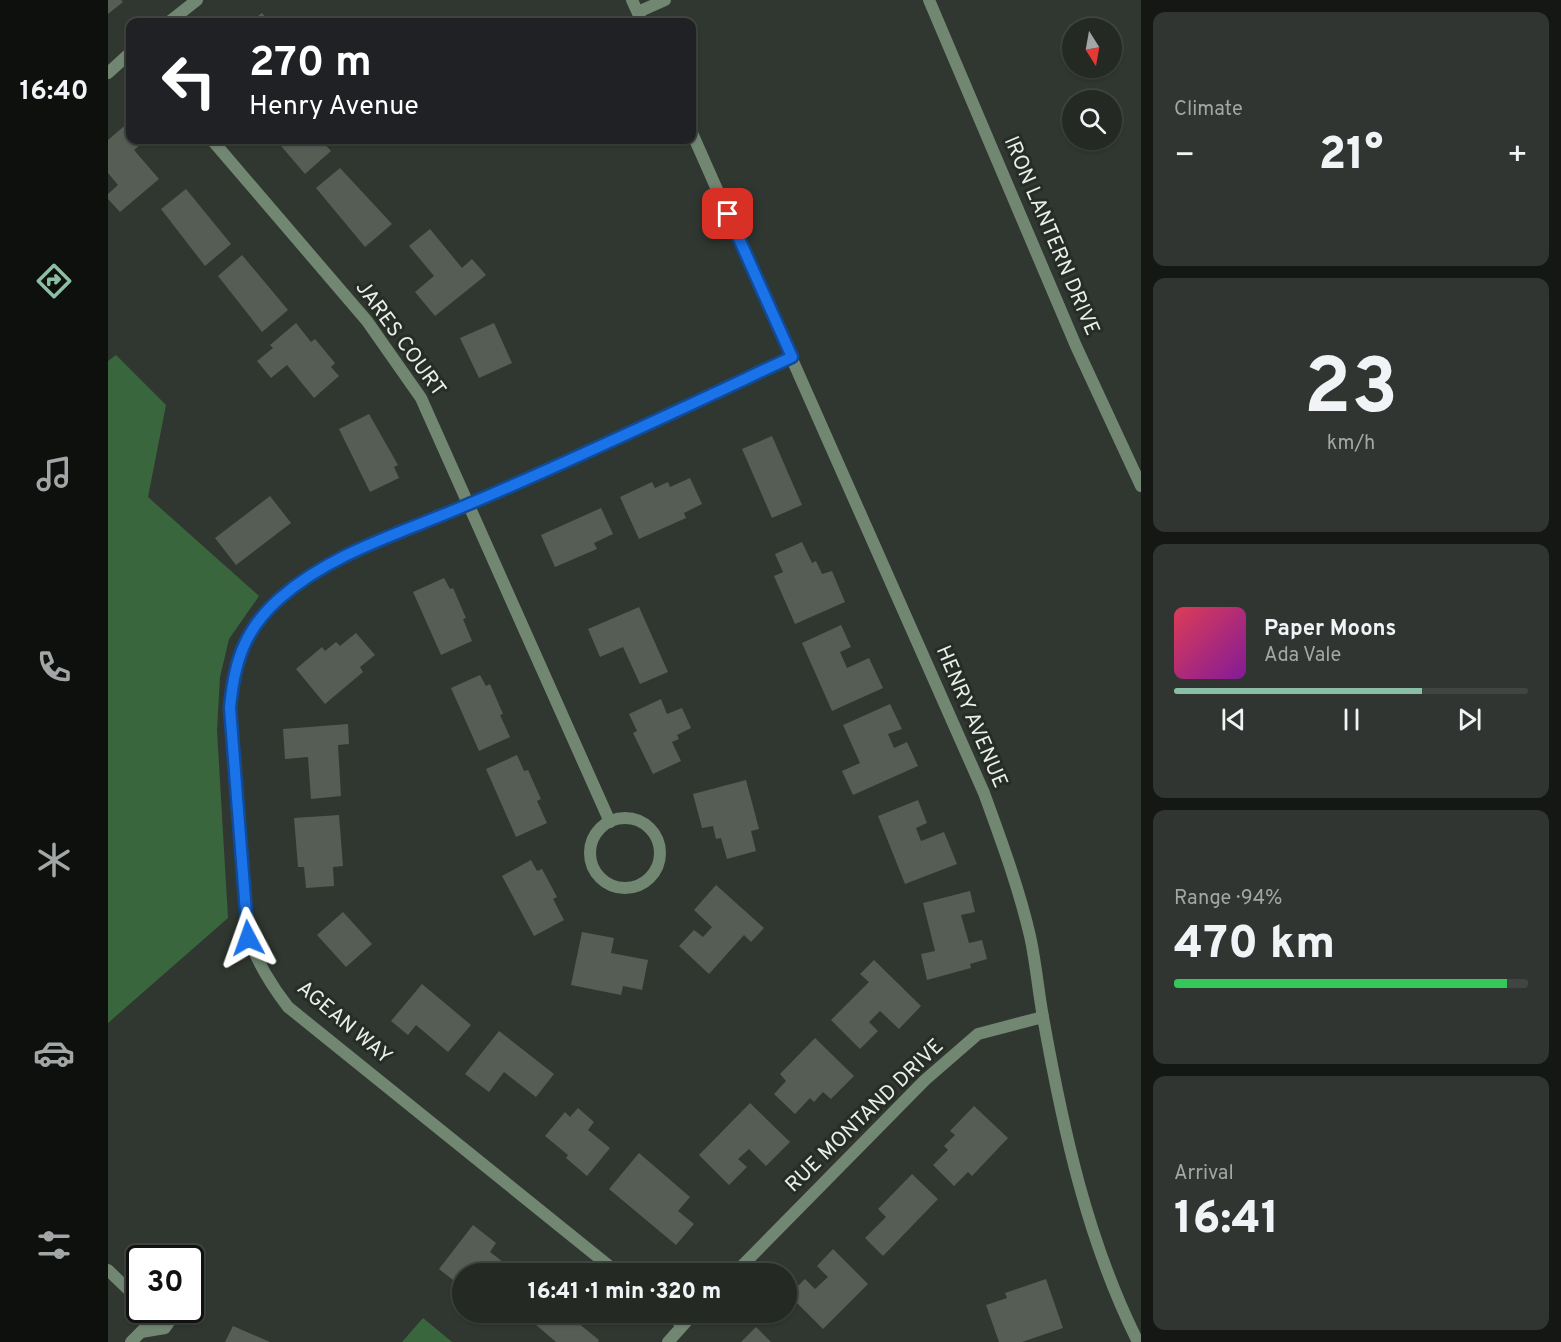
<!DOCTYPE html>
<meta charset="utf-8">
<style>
:root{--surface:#242924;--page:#303531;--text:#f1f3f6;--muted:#a3a6a6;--line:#414541;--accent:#8abfa5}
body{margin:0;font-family:Overpass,sans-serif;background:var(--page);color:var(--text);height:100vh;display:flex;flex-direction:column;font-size:22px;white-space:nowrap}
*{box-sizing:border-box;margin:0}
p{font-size:20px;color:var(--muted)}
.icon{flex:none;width:33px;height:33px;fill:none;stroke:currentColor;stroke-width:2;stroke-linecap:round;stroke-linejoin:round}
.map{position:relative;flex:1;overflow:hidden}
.drawer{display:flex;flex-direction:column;gap:12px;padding:12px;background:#141714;width:420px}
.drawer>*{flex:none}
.banner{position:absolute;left:18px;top:18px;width:570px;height:126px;border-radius:12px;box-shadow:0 2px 4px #0004,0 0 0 2px var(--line);background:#202124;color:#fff;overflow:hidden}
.needle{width:39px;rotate:169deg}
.buttons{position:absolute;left:954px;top:18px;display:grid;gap:12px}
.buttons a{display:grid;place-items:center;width:60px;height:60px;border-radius:50%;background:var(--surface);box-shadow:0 2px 4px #0004,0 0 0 2px var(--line);font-size:30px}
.speed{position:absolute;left:18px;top:1245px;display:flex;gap:12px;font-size:30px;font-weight:700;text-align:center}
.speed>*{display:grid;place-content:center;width:78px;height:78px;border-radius:50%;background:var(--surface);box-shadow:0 2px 4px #0004,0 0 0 2px var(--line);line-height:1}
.speed .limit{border:3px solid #111;border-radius:9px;background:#fff;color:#111}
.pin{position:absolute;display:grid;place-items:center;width:51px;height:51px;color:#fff;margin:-26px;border-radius:12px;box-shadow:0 3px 9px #0006}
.me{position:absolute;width:66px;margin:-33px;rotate:356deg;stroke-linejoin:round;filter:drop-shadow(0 0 4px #0008)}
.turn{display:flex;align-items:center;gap:21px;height:126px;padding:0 24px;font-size:27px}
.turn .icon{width:78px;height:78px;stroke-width:2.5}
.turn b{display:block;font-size:42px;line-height:51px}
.big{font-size:45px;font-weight:800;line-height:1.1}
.drawer .card{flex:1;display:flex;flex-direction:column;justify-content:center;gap:9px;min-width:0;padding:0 21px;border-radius:12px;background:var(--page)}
.drawer .dial{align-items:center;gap:0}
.dial b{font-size:78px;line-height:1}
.song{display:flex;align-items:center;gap:18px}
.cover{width:72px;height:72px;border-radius:9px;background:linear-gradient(135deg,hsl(350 70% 55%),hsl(290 70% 35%))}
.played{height:6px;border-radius:3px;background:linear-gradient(90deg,var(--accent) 70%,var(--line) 70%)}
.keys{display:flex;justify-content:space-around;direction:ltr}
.heat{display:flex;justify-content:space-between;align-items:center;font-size:33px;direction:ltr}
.charge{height:9px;border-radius:4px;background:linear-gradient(90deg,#34c759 94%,var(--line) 0)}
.trip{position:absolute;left:344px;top:1263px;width:345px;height:60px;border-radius:30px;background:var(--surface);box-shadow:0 2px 4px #0004,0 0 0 2px var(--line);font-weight:800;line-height:60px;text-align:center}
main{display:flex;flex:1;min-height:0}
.dock{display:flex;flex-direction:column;width:108px;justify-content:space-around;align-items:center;background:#0e100e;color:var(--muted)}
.dock .icon{width:42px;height:42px}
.dock .selected{color:var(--accent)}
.dock b{font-size:27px;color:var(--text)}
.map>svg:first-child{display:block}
.green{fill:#3a663d}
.building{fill:#555d55}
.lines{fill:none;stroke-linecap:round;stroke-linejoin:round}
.minor{stroke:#718772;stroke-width:12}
.tertiary{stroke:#718772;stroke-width:12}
.route-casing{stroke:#114b97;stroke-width:15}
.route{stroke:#1a73e8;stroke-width:10}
.labels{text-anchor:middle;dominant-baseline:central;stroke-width:6;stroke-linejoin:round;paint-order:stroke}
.street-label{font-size:21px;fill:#eaefea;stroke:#262d26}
</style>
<main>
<nav class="dock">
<b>16:40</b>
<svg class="icon selected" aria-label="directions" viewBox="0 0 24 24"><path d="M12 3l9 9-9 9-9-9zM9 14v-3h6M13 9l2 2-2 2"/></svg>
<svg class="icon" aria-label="music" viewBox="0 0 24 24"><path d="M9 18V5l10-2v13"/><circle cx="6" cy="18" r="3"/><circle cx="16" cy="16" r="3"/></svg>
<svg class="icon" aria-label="phone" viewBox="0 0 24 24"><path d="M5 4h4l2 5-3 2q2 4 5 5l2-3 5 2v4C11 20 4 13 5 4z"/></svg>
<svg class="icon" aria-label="climate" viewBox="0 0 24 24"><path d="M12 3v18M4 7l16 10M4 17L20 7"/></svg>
<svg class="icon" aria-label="car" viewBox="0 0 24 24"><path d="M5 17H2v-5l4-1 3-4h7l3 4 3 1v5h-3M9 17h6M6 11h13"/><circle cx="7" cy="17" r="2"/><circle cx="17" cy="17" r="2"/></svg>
<svg class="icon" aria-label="filters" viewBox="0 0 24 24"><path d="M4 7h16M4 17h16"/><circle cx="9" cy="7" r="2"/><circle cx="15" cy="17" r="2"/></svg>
</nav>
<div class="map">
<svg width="1033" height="1342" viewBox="0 0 1033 1342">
<rect width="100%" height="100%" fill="#303730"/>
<g class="green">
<polygon points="8,355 58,405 40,497 151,596 121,639 112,677 109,730 120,918 0,1023 0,361"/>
<polygon points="315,1318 344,1342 294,1342"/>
</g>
<g class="building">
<polygon points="0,0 13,0 15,2 0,14"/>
<polygon points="154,13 162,22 142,22"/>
<polygon points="21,122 22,140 38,140 26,150 51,179 12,212 0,199 0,194 10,185 0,173 0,140"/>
<polygon points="168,140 213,140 223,151 197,174"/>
<polygon points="232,168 284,224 257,247 208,188"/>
<polygon points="78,189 123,244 97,266 53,209"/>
<polygon points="322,229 354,268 364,259 378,275 327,316 307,292 326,276 301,246"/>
<polygon points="134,255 180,310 154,332 110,276"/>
<polygon points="188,323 203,342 207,339 227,363 223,367 231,376 206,398 179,365 163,378 149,361 165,348 162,345"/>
<polygon points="386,323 404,363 371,378 352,338"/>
<polygon points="261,414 290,465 286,467 291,478 262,492 231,429"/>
<polygon points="664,436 694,505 664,518 634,449"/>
<polygon points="582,478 594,504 576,513 578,518 531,539 512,497 544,482 547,488 560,482 562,487"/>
<polygon points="162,496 183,523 128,565 107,538"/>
<polygon points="493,508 505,534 486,543 489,549 447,567 433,535"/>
<polygon points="694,542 704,563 708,561 714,574 724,571 737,602 687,624 666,576 675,572 667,554"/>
<polygon points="336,578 342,589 345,588 358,618 355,619 364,641 333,655 305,592"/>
<polygon points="531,607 560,672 532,684 515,647 492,657 480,629"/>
<polygon points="733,625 743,647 732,652 739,668 761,658 775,688 724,711 694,643"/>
<polygon points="248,633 267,655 252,667 255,672 217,704 188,669 214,647 217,651 228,642 232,646"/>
<polygon points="372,675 378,686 382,684 395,714 392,715 402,737 371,751 343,688"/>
<polygon points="553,699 559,714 574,708 583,728 569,735 571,739 564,742 573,761 545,774 525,733 529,731 521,714"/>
<polygon points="782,704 794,729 780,734 786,748 799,742 810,766 745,795 734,771 752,763 735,725"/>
<polygon points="240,724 241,744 230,745 233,796 203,799 200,757 177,759 175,729"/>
<polygon points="409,755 416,771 420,770 433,799 429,801 439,823 408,837 378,769"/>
<polygon points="638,780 651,829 643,831 648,851 619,859 613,838 608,839 605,826 594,828 585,794"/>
<polygon points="810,800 819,823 808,828 813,841 836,832 849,864 797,884 770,816"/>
<polygon points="231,815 235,866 225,867 226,886 198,888 196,867 190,867 186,818"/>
<polygon points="423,860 429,871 434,869 449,897 445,899 456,920 426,936 394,876"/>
<polygon points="608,885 656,928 643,942 636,935 601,974 571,946 586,930 595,937 604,927 586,910"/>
<polygon points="862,891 867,912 853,915 861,943 874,940 879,959 862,964 863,968 819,980 813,954 827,951 815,903"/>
<polygon points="235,912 264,944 238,967 209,935"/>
<polygon points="474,932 506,938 503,953 540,960 534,990 515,986 513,995 463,985"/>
<polygon points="766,960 813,1006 791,1029 772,1011 761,1022 770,1031 752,1049 723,1020 761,982 752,974"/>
<polygon points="314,984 363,1025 340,1052 308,1025 300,1035 283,1021"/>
<polygon points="391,1031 446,1074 428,1097 396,1072 381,1092 357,1074"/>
<polygon points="707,1038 746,1076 723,1099 715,1092 706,1102 702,1098 687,1114 666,1094 678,1081 672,1074"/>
<polygon points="642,1103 682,1142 658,1166 641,1149 630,1159 639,1167 621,1185 591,1155"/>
<polygon points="866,1106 900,1138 864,1176 860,1172 846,1186 825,1165 840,1150 836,1146 847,1135 842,1131"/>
<polygon points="470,1108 486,1122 480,1130 502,1148 479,1176 458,1158 460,1155 437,1136 457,1112 462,1117"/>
<polygon points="531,1153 582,1197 570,1211 586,1224 568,1245 501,1189"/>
<polygon points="804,1174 830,1199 775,1256 757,1238 778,1217 770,1209"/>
<polygon points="365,1225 388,1243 382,1252 399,1265 395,1269 401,1274 354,1274 354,1287 331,1269"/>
<polygon points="725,1249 760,1284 715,1329 681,1295 697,1279 707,1289 720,1277 709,1266"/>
<polygon points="938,1279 955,1328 914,1342 891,1342 878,1305 899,1298 897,1293"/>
<polygon points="413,1312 471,1312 465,1319 491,1340 490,1342 448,1342"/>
<polygon points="125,1326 162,1342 117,1342"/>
<polygon points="648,1327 663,1342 633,1342"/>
</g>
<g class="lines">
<g class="minor">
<polyline points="821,0 968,346 1033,486"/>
<polyline points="530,12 557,0"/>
<polyline points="61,22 89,0"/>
<polyline points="0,73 22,53"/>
<polyline points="104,140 259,321 313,398 502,822"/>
<circle cx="517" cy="853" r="35"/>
<polyline points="0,1270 32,1301"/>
<path d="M511 1274 180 1007C163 985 150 964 140 937L122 708C126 663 136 631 171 599 224 552 297 532 361 504 470 458 577 408 684 357"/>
<polyline points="626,1274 817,1080 870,1034 935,1017"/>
<polyline points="559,1312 574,1325"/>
<polyline points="33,1332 57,1328 63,1319 63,1310"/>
<polyline points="23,1342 37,1328 37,1310"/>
<polyline points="560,1342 587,1312"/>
</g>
<g class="tertiary">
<polyline points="524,0 534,22"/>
<path d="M584 133 876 793C893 840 911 888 922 936 928 963 930 990 935 1017 955 1129 979 1240 1030 1342"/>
</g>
</g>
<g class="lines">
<g class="route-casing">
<path id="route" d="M140 938 122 708C126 663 136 630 171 599 224 552 297 532 361 504 470 458 577 407 684 357L620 214"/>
</g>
<use href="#route" class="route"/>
</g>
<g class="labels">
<g class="street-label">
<text transform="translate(943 236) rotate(67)">IRON LANTERN DRIVE</text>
<text transform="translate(292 339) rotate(54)">JARES COURT</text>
<text transform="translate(863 717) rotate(67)">HENRY AVENUE</text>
<text transform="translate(236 1023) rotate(40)">AGEAN WAY</text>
<text transform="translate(757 1116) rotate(-44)">RUE MONTAND DRIVE</text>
</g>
</g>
</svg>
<div class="buttons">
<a><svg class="needle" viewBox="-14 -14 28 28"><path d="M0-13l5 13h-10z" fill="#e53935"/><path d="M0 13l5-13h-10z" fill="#a3a6a6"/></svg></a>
<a><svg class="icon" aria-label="search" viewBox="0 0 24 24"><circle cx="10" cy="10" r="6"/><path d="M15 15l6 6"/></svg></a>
</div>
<div class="speed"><div class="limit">30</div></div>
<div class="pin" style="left:620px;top:214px;background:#d93025"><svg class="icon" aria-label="arrive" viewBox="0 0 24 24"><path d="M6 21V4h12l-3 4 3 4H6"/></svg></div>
<svg class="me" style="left:140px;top:938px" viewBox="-20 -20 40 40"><path d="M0-17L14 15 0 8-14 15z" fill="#1a73e8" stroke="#fff" stroke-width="4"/></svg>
<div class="trip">16:41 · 1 min · 320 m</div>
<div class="banner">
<div class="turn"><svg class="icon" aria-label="left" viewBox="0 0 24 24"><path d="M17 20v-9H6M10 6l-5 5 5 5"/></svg><div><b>270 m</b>Henry Avenue</div></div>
</div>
</div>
<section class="drawer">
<div class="card"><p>Climate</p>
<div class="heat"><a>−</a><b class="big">21°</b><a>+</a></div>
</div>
<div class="card dial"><b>23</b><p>km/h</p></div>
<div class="card">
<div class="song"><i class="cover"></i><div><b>Paper Moons</b><p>Ada Vale</p></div></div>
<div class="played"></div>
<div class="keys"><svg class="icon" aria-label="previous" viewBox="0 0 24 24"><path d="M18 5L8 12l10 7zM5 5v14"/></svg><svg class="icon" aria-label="pause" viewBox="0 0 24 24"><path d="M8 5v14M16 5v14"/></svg><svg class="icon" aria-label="next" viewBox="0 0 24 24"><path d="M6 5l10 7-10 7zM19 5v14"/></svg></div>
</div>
<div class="card"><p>Range · 94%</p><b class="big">470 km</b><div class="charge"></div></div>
<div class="card"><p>Arrival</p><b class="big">16:41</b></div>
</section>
</main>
